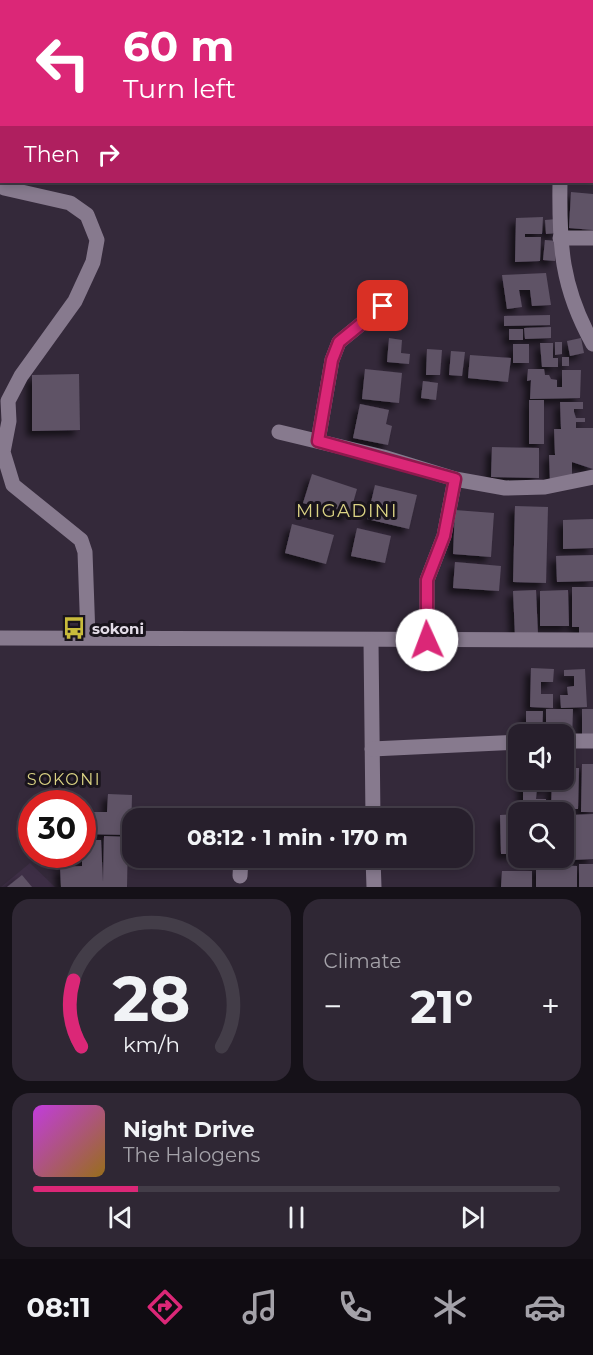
<!DOCTYPE html>
<meta charset="utf-8">
<style>
:root{--surface:#271f2c;--page:#2f2734;--text:#f1f3f6;--muted:#a4a2a9;--line:#433d48;--accent:#db2777}
body{margin:0;font-family:Montserrat,sans-serif;background:var(--page);color:var(--text);height:100vh;display:flex;flex-direction:column;font-size:22px;white-space:nowrap}
*{box-sizing:border-box;margin:0}
p{font-size:20px;color:var(--muted)}
.icon{flex:none;width:33px;height:33px;fill:none;stroke:currentColor;stroke-width:2;stroke-linecap:round;stroke-linejoin:round}
.map{position:relative;height:887px;overflow:hidden}
.drawer{display:flex;flex-direction:column;gap:12px;padding:12px;background:#151118;flex:1}
.drawer>*{flex:none}
.hud{position:absolute;left:0px;top:0px;width:594px;height:183px;box-shadow:0 3px 9px #0003,0 0 0 2px var(--line);background:#db2777;color:#fff;overflow:hidden}
.fabs{position:absolute;left:508px;top:724px;display:grid;gap:12px}
.fabs a{display:grid;place-items:center;width:66px;height:66px;border-radius:12px;background:var(--surface);box-shadow:0 3px 9px #0003,0 0 0 2px var(--line);font-size:30px}
.speed{position:absolute;left:18px;top:790px;display:flex;gap:12px;font-size:30px;font-weight:700;text-align:center}
.speed>*{display:grid;place-content:center;width:78px;height:78px;border-radius:50%;background:var(--surface);box-shadow:0 3px 9px #0003,0 0 0 2px var(--line);line-height:1}
.speed .limit{border:9px solid #d22;background:#fff;color:#111}
.pin{position:absolute;display:grid;place-items:center;width:51px;height:51px;color:#fff;margin:-26px;border-radius:12px;box-shadow:0 3px 9px #0006}
.me{position:absolute;width:66px;margin:-33px;rotate:358deg;stroke-linejoin:round;filter:drop-shadow(0 0 4px #0008)}
.turn{display:flex;align-items:center;gap:21px;height:126px;padding:0 24px;font-size:27px}
.turn .icon{width:78px;height:78px;stroke-width:2.5}
.turn b{display:block;font-size:42px;line-height:51px}
.then{display:flex;align-items:center;height:57px;padding:0 24px;background:#0003;gap:12px;font-size:22px}
.big{font-size:45px;font-weight:700;line-height:1.1}
.drawer .card{flex:1;display:flex;flex-direction:column;justify-content:center;gap:9px;min-width:0;padding:0 21px;border-radius:18px;background:var(--page)}
.drawer .dial{align-items:center;gap:0}
.dial svg{height:156px;overflow:visible;fill:none;stroke:var(--line);stroke-width:7;stroke-linecap:round;text-anchor:middle}
.dial text{fill:var(--text);stroke:none}
.song{display:flex;align-items:center;gap:18px}
.cover{width:72px;height:72px;border-radius:9px;background:linear-gradient(135deg,hsl(290 70% 55%),hsl(40 70% 35%))}
.played{height:6px;border-radius:3px;background:linear-gradient(90deg,var(--accent) 20%,var(--line) 20%)}
.keys{display:flex;justify-content:space-around;direction:ltr}
.heat{display:flex;justify-content:space-between;align-items:center;font-size:33px;direction:ltr}
.drawer .tiles{flex:1;display:grid;gap:12px;grid-template-columns:1fr 1fr}
.card:last-child{grid-column:span 2}
.trip{position:absolute;left:122px;top:808px;width:351px;height:60px;border-radius:18px;background:var(--surface);box-shadow:0 3px 9px #0003,0 0 0 2px var(--line);font-weight:700;line-height:60px;text-align:center}
.tab-bar{display:flex;height:96px;justify-content:space-around;align-items:center;background:#100c12;color:var(--muted)}
.tab-bar .icon{width:42px;height:42px}
.tab-bar .active{color:var(--accent)}
.tab-bar b{font-size:27px;color:var(--text)}
.map>svg:first-child{display:block}
.built{fill:#3d2e45}
.building{fill:#5f5366;filter:url(#shadow)}
.lines{fill:none;stroke-linecap:round;stroke-linejoin:round}
.minor{stroke:#877a8e;stroke-width:15}
.route-casing{stroke:#8e194d;stroke-width:15}
.route{stroke:#db2777;stroke-width:10}
.labels{text-anchor:middle;dominant-baseline:central;stroke-width:6;stroke-linejoin:round;paint-order:stroke}
.poi-label{font-size:15px;font-weight:bold;fill:#e3dce7;stroke:#19141c;text-anchor:start}
.neighbourhood-label{font-size:16px;letter-spacing:1.5px;fill:#dbd384;stroke:#19141c}
.quarter-label{font-size:18px;letter-spacing:1.5px;fill:#dbd384;stroke:#19141c}
</style>
<div class="map">
<svg width="593" height="887" viewBox="0 0 593 887">
<defs>
<filter id="shadow"><feDropShadow dx="-5.5" dy="5.5" stdDeviation="3" flood-color="#0009"/></filter>
</defs>
<rect width="100%" height="100%" fill="#34293a"/>
<polygon class="built" points="30,863 55,887 1,887"/>
<g class="building">
<polygon points="571,192 593,194 593,230 569,228"/>
<polygon points="543,217 542,234 525,234 525,237 541,237 540,261 515,262 516,218"/>
<polygon points="557,219 558,233 546,234 545,220"/>
<polygon points="545,240 557,241 555,261 543,260"/>
<polygon points="546,273 551,305 532,306 530,290 519,290 522,307 507,309 502,275"/>
<polygon points="550,315 550,325 504,326 504,316"/>
<polygon points="551,327 551,338 525,339 524,328"/>
<rect x="509" y="329" width="14" height="11"/>
<polygon points="389,338 402,340 401,353 410,354 409,364 387,362"/>
<polygon points="581,338 584,353 570,356 567,341"/>
<polygon points="555,342 562,342 562,354 555,355"/>
<polygon points="540,343 553,343 553,358 558,358 558,367 542,367"/>
<rect x="513" y="344" width="16" height="19"/>
<polygon points="427,349 442,350 440,375 426,375"/>
<polygon points="451,351 465,352 462,376 449,375"/>
<polygon points="470,355 511,358 508,382 468,378"/>
<rect x="562" y="357" width="7" height="9"/>
<polygon points="365,369 402,373 399,403 362,399"/>
<polygon points="528,369 544,369 545,375 549,375 551,379 557,380 557,387 562,387 562,370 581,370 580,398 530,399 531,380 527,381"/>
<polygon points="79,374 80,430 32,431 32,375"/>
<polygon points="423,381 438,383 436,400 421,398"/>
<rect x="529" y="400" width="15" height="44"/>
<polygon points="560,402 583,402 583,409 574,409 574,412 576,418 585,418 585,422 576,422 576,428 593,428 593,469 572,462 572,481 550,482 549,455 555,455 554,429 561,429"/>
<polygon points="360,404 389,410 386,424 392,426 388,445 353,438"/>
<polygon points="492,447 539,448 539,478 491,477"/>
<polygon points="312,474 357,489 349,517 303,503"/>
<polygon points="375,485 417,495 409,529 367,519"/>
<polygon points="515,506 548,507 546,583 513,582"/>
<polygon points="455,510 494,513 491,557 453,554"/>
<polygon points="593,519 593,548 563,549 563,520"/>
<polygon points="292,524 334,535 326,564 285,553"/>
<polygon points="357,528 391,536 385,563 351,556"/>
<polygon points="593,555 593,581 557,582 556,556"/>
<polygon points="455,562 501,566 499,591 453,588"/>
<polygon points="572,587 593,587 593,637 579,637 579,627 572,627"/>
<polygon points="536,590 538,635 515,636 513,591"/>
<polygon points="568,590 569,626 540,626 540,591"/>
<polygon points="531,668 554,669 553,682 541,682 541,694 553,694 553,708 530,707"/>
<polygon points="585,669 587,707 561,708 560,695 568,695 567,687 574,686 574,676 564,676 564,670"/>
<polygon points="546,709 573,709 572,738 546,735"/>
<rect x="582" y="709" width="11" height="28"/>
<polygon points="526,711 543,711 542,735 526,735"/>
<polygon points="582,764 593,764 593,812 581,812"/>
<polygon points="564,768 579,768 578,809 551,809 552,780 564,780"/>
<polygon points="523,780 548,780 548,788 537,788 536,799 546,799 546,809 523,808"/>
<polygon points="108,794 132,795 131,835 82,834 82,812 107,812"/>
<polygon points="519,814 519,854 501,854 500,815"/>
<polygon points="593,814 593,859 572,860 572,815"/>
<polygon points="569,816 570,861 533,861 533,858 564,858 564,817"/>
<polygon points="104,836 128,837 127,887 61,887 60,867 82,866 82,840 101,840 103,882"/>
<polygon points="57,855 76,855 75,863 57,863"/>
<rect x="579" y="864" width="14" height="23"/>
<polygon points="536,865 577,866 577,887 536,887"/>
<polygon points="502,871 532,871 532,887 501,887"/>
<polygon points="22,875 32,887 7,887"/>
</g>
<g class="lines">
<g class="minor">
<polyline points="156,0 168,2"/>
<polyline points="236,2 237,0"/>
<polyline points="592,58 593,57"/>
<path d="M560 182C559 245 561 287 593 344"/>
<polyline points="4,188 70,203 87,215 97,240 93,262 75,301 21,376 8,401 9,421 3,452 13,485 81,540 85,552 88,637"/>
<polyline points="560,238 593,238"/>
<polyline points="279,432 383,457 455,479 505,488 545,487 593,477"/>
<polyline points="318,441 332,360 339,342 383,306"/>
<polyline points="0,638 593,640"/>
<polyline points="427,640 427,580 444,536 455,479"/>
<polyline points="371,641 373,819"/>
<polyline points="564,741 593,741"/>
<polyline points="372,749 519,742"/>
<polyline points="373,858 374,887"/>
<polyline points="240,876 241,858"/>
</g>
</g>
<g class="lines">
<g class="route-casing">
<polyline id="route" points="383,306 339,342 332,360 318,441 455,479 444,536 427,580 427,640"/>
</g>
<use href="#route" class="route"/>
</g>
<defs>
<g id="bus-bare" transform="scale(1.8)"><path d="M-5-6H5V4H4V6H2V4H-2V6H-4V4H-5ZM-3.5-4V0h7V-4ZM-3.5 1.2v1.5H-2V1.2ZM2 1.2v1.5H3.5V1.2Z" fill="#c8bb3b" stroke="#19141c" stroke-width="2.5" paint-order="stroke"/></g>
</defs>
<g fill-rule="evenodd">
<use href="#bus-bare" x="74" y="628"/>
</g>
<g class="labels">
<g class="poi-label">
<text x="92" y="628">sokoni</text>
</g>
<g class="neighbourhood-label">
<text x="64" y="779">SOKONI</text>
</g>
<g class="quarter-label">
<text x="347" y="511">MIGADINI</text>
</g>
</g>
</svg>
<div class="fabs">
<a><svg class="icon" aria-label="sound" viewBox="0 0 24 24"><path d="M4 9h4l5-4v14l-5-4H4zM17 9q2 3 0 6"/></svg></a>
<a><svg class="icon" aria-label="search" viewBox="0 0 24 24"><circle cx="10" cy="10" r="6"/><path d="M15 15l6 6"/></svg></a>
</div>
<div class="speed"><div class="limit">30</div></div>
<div class="pin" style="left:383px;top:306px;background:#d93025"><svg class="icon" aria-label="arrive" viewBox="0 0 24 24"><path d="M6 21V4h12l-3 4 3 4H6"/></svg></div>
<svg class="me" style="left:427px;top:640px" viewBox="-20 -20 40 40"><circle r="19" fill="#fff"/><path d="M0-13L10 11 0 6-10 11z" fill="#db2777"/></svg>
<div class="trip">08:12 · 1 min · 170 m</div>
<div class="hud">
<div class="turn"><svg class="icon" aria-label="left" viewBox="0 0 24 24"><path d="M17 20v-9H6M10 6l-5 5 5 5"/></svg><div><b>60 m</b>Turn left</div></div>
<div class="then">Then<svg class="icon" aria-label="right" viewBox="0 0 24 24"><path d="M7 20v-9h11M14 6l5 5-5 5"/></svg></div>
</div>
</div>
<section class="drawer">
<div class="tiles">
<div class="card dial"><svg viewBox="0 0 100 80">
<path d="M14 69A42 42 0 1 1 86 69"/>
<path d="M14 69A42 42 0 0 1 10 35" stroke="#db2777"/>
<text x="50" y="56" font-size="32" font-weight="700">28</text>
<text x="50" y="72" font-size="11">km/h</text>
</svg></div>
<div class="card"><p>Climate</p>
<div class="heat"><a>−</a><b class="big">21°</b><a>+</a></div>
</div>
<div class="card">
<div class="song"><i class="cover"></i><div><b>Night Drive</b><p>The Halogens</p></div></div>
<div class="played"></div>
<div class="keys"><svg class="icon" aria-label="previous" viewBox="0 0 24 24"><path d="M18 5L8 12l10 7zM5 5v14"/></svg><svg class="icon" aria-label="pause" viewBox="0 0 24 24"><path d="M8 5v14M16 5v14"/></svg><svg class="icon" aria-label="next" viewBox="0 0 24 24"><path d="M6 5l10 7-10 7zM19 5v14"/></svg></div>
</div>
</div>
</section>
<nav class="tab-bar">
<b>08:11</b>
<svg class="icon active" aria-label="directions" viewBox="0 0 24 24"><path d="M12 3l9 9-9 9-9-9zM9 14v-3h6M13 9l2 2-2 2"/></svg>
<svg class="icon" aria-label="music" viewBox="0 0 24 24"><path d="M9 18V5l10-2v13"/><circle cx="6" cy="18" r="3"/><circle cx="16" cy="16" r="3"/></svg>
<svg class="icon" aria-label="phone" viewBox="0 0 24 24"><path d="M5 4h4l2 5-3 2q2 4 5 5l2-3 5 2v4C11 20 4 13 5 4z"/></svg>
<svg class="icon" aria-label="climate" viewBox="0 0 24 24"><path d="M12 3v18M4 7l16 10M4 17L20 7"/></svg>
<svg class="icon" aria-label="car" viewBox="0 0 24 24"><path d="M5 17H2v-5l4-1 3-4h7l3 4 3 1v5h-3M9 17h6M6 11h13"/><circle cx="7" cy="17" r="2"/><circle cx="17" cy="17" r="2"/></svg>
</nav>
